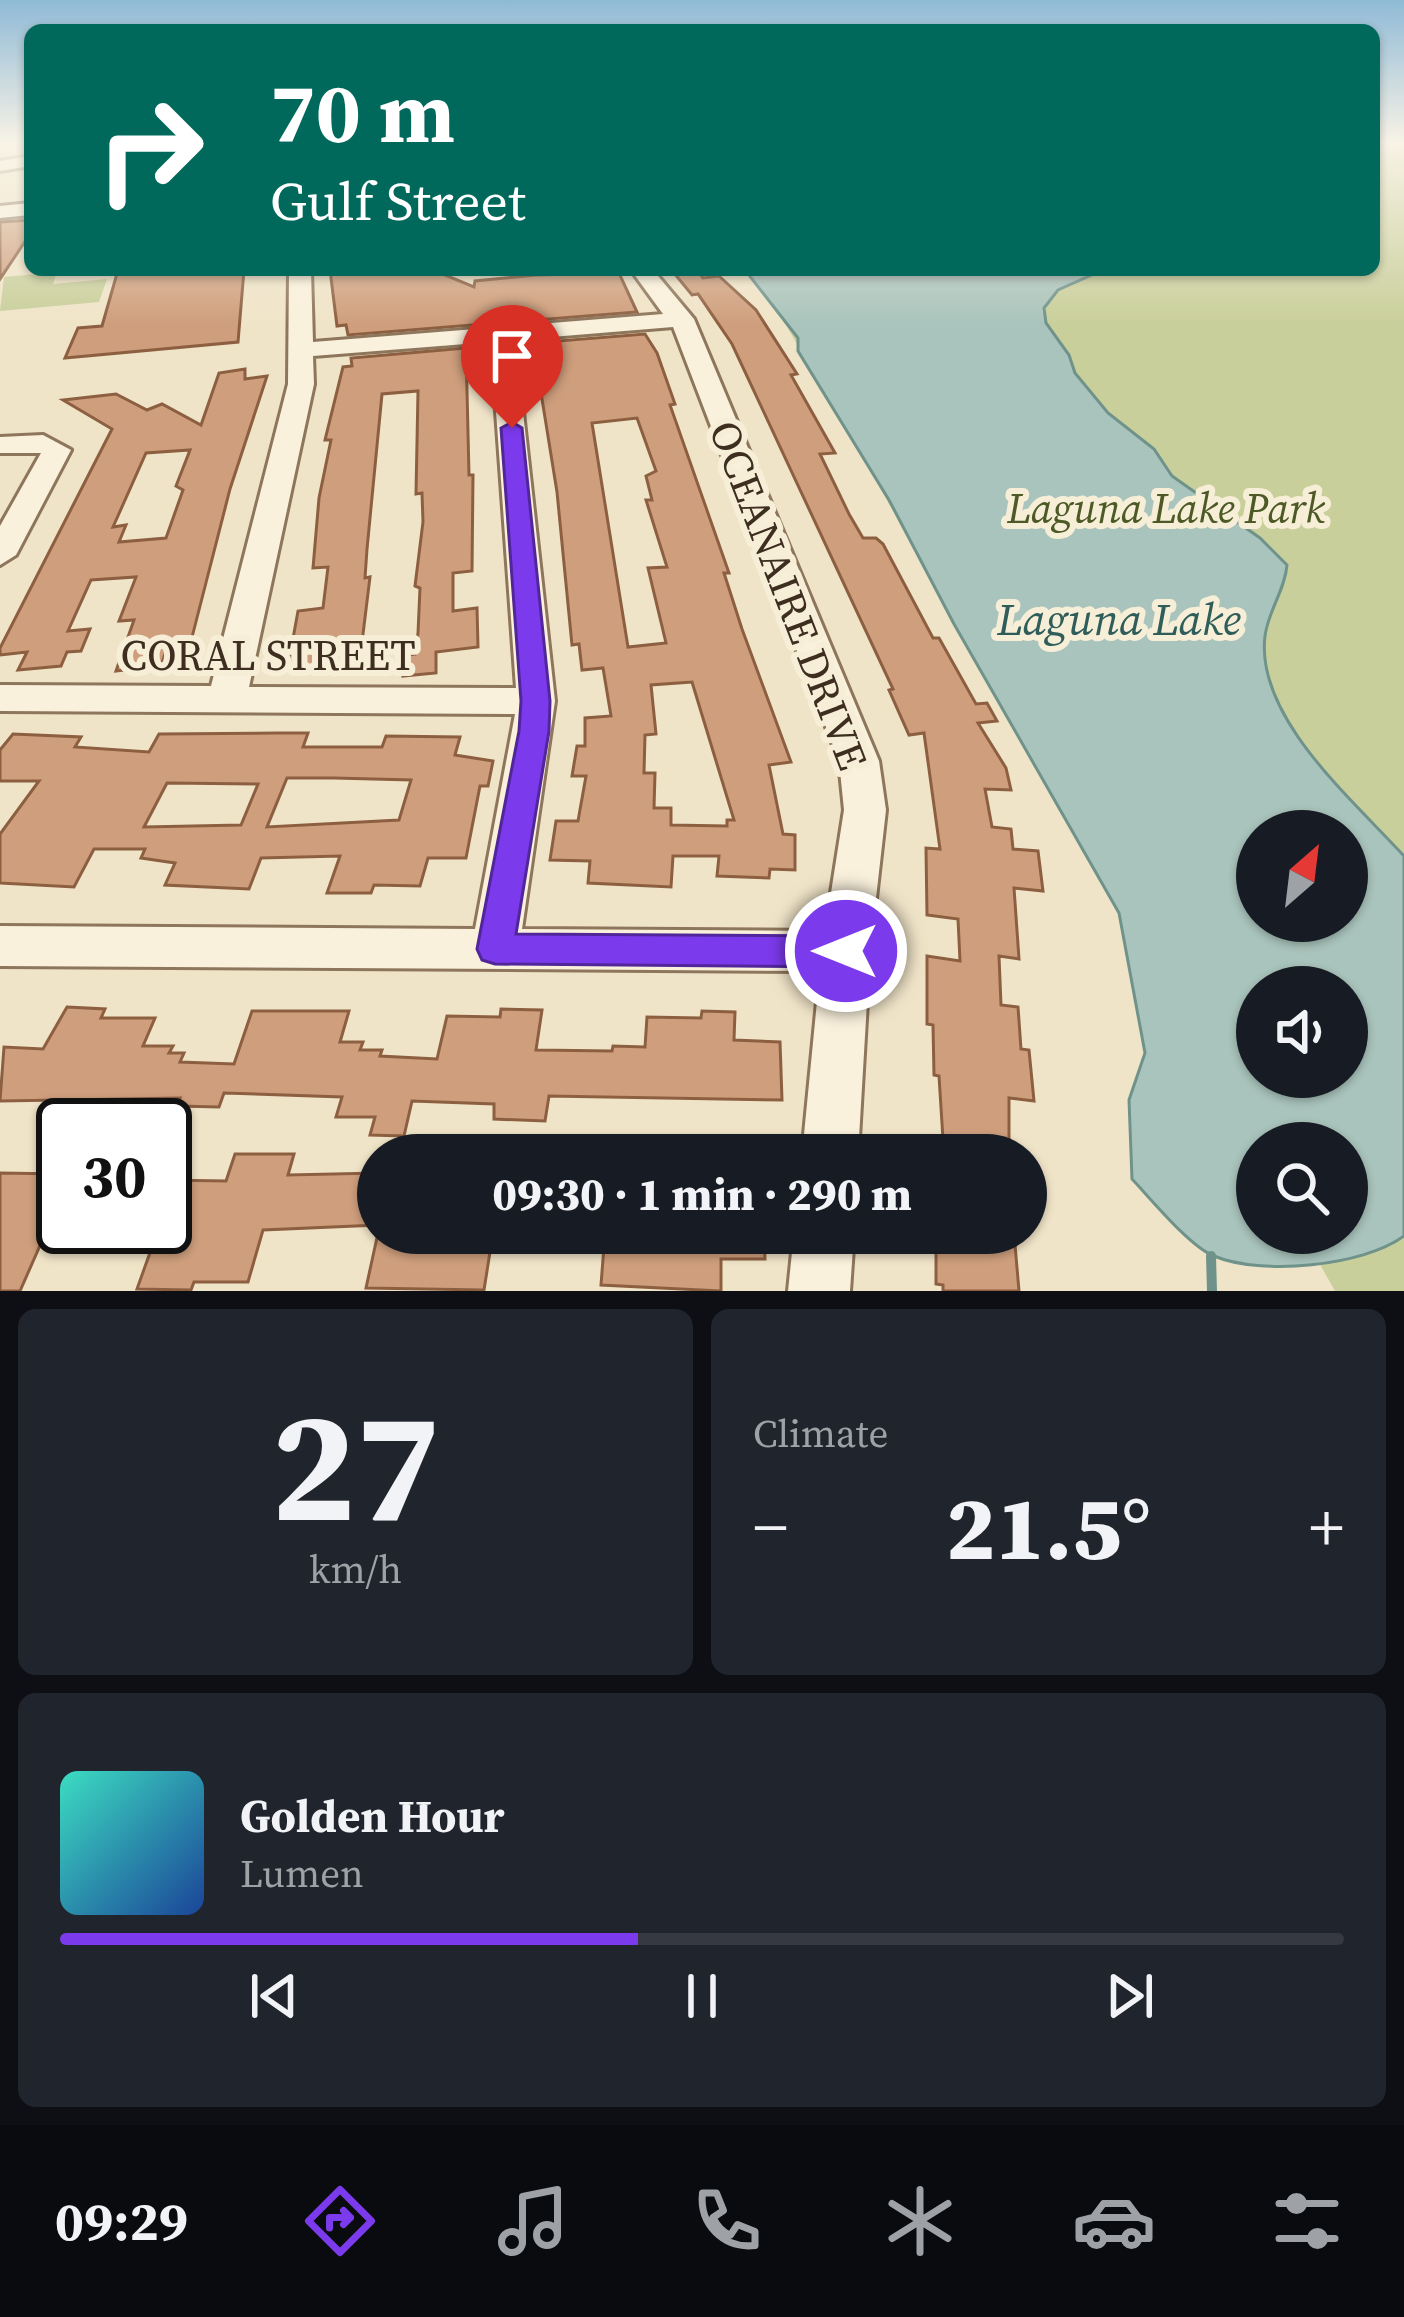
<!DOCTYPE html>
<meta charset="utf-8">
<style>
:root{--surface:#171b24;--page:#20242c;--text:#f1f3f6;--muted:#9ea1a6;--line:#363941;--accent:#7c3aed}
body{margin:0;font-family:"Source Serif 4",serif;background:var(--page);color:var(--text);height:100vh;display:flex;flex-direction:column;font-size:45px;white-space:nowrap}
*{box-sizing:border-box;margin:0}
p{font-size:39px;color:var(--muted)}
.icon{flex:none;width:66px;height:66px;fill:none;stroke:currentColor;stroke-width:2;stroke-linecap:round;stroke-linejoin:round}
.map{position:relative;height:1291px;overflow:hidden}
.details{display:flex;flex-direction:column;gap:18px;padding:18px;background:#0d0f14;flex:1}
.details>*{flex:none}
.hud{position:absolute;left:24px;top:24px;width:1356px;height:252px;border-radius:18px;box-shadow:0 3px 9px #0004;background:#00695c;color:#fff;overflow:hidden}
.needle{width:78px;rotate:28deg}
.buttons{position:absolute;left:1236px;top:810px;display:grid;gap:24px}
.buttons a{display:grid;place-items:center;width:132px;height:132px;border-radius:50%;background:var(--surface);box-shadow:0 3px 9px #0004;font-size:60px}
.speed{position:absolute;left:36px;top:1098px;display:flex;gap:24px;font-size:60px;font-weight:700;text-align:center}
.speed>*{display:grid;place-content:center;width:156px;height:156px;border-radius:50%;background:var(--surface);box-shadow:0 3px 9px #0004;line-height:1}
.speed .limit{border:6px solid #111;border-radius:18px;background:#fff;color:#111}
.pin{position:absolute;display:grid;place-items:center;width:102px;height:102px;color:#fff;margin:-123px -51px;border-radius:50% 50% 50% 0;rotate:-45deg;box-shadow:0 0 12px #0007}
.pin .icon{rotate:45deg}
.me{position:absolute;width:132px;margin:-66px;rotate:270deg;stroke-linejoin:round;filter:drop-shadow(0 0 9px #0008)}
.turn{display:flex;align-items:center;gap:42px;height:252px;padding:0 48px;font-size:54px}
.turn .icon{width:156px;height:156px;stroke-width:2.5}
.turn b{display:block;font-size:84px;line-height:102px}
.big{font-size:90px;font-weight:800;line-height:1.1}
.details .tile{flex:1;display:flex;flex-direction:column;justify-content:center;gap:18px;min-width:0;padding:0 42px;border-radius:18px;background:var(--page)}
.details .dial{align-items:center;gap:0}
.dial b{font-size:156px;line-height:1}
.song{display:flex;align-items:center;gap:36px}
.cover{width:144px;height:144px;border-radius:18px;background:linear-gradient(135deg,hsl(170 70% 55%),hsl(220 70% 35%))}
.played{height:12px;border-radius:6px;background:linear-gradient(90deg,var(--accent) 45%,var(--line) 45%)}
.keys{display:flex;justify-content:space-around;direction:ltr}
.heat{display:flex;justify-content:space-between;align-items:center;font-size:66px;direction:ltr}
.details .tiles{flex:1;display:grid;gap:18px;grid-template-columns:1fr 1fr}
.tile:last-child{grid-column:span 2}
.trip{position:absolute;left:357px;top:1134px;width:690px;height:120px;border-radius:60px;background:var(--surface);box-shadow:0 3px 9px #0004;font-weight:800;line-height:120px;text-align:center}
.menu{display:flex;height:192px;justify-content:space-around;align-items:center;background:#090b0e;color:var(--muted)}
.menu .icon{width:84px;height:84px}
.menu .on{color:var(--accent)}
.menu b{font-size:54px;color:var(--text)}
.map>svg:first-child{display:block}
.green{fill:#c9cf9b;fill-rule:evenodd}
.water{fill:#a9c4bc;stroke:#6f938a;stroke-width:3;fill-rule:evenodd}
.lines{fill:none;stroke-linecap:round;stroke-linejoin:round}
.stream{stroke:#6f938a;stroke-width:10}
.building{fill:#cf9f7d;stroke:#8d5f41;stroke-width:3;fill-rule:evenodd}
.minor-casing{stroke:#8d765c;stroke-width:6}
.minor{fill:#faf1dc;fill-rule:evenodd}
.route{fill:#7c3aed;stroke:#51269a;stroke-width:3}
.labels{text-anchor:middle;dominant-baseline:central;stroke-width:12;stroke-linejoin:round;paint-order:stroke}
.park-label{font-size:42px;font-style:italic;fill:#4d5a26;stroke:#f7eed8}
.street-label{font-size:42px;fill:#3d2e20;stroke:#f7eed8}
.water-label{font-size:45px;font-style:italic;fill:#2f5d5a;stroke:#f7eed8}
</style>
<div class="map">
<svg width="1404" height="1291" viewBox="0 0 1404 1291">
<rect width="100%" height="100%" fill="#f0e4c8"/>
<g class="green">
<path d="M1374 143H1404V1291H1335L1302 1233H1347V1143H1257L771 299 742 270H1374ZM1257 831H1347V921H1257ZM1257 987H1347V1077H1257Z"/>
<polygon points="57,272 53,284 107,279 99,302 0,311 4,277"/>
</g>
<path class="water" d="M745 270H1103L1058 290 1044 308 1046 323 1069 355 1075 373 1108 413 1154 449 1172 476 1260 538 1287 565C1285 590 1268 611 1265 636 1255 717 1353 800 1404 856V1236C1364 1266 1261 1276 1214 1256 1190 1247 1151 1199 1132 1179L1129 1100 1145 1053 1119 913 954 624 889 500 798 351V338ZM1257 831H1347V921H1257ZM1257 987H1347V1077H1257ZM1257 1143H1347V1233H1257Z"/>
<g class="lines">
<polyline class="stream" points="1211,1256 1212,1291"/>
</g>
<g class="building">
<polygon points="30,220 30,234 0,279 0,222"/>
<polygon points="118,270 244,270 238,342 65,358 78,328 102,326"/>
<polygon points="330,270 433,270 474,287 475,281 536,275 619,273 637,312 348,335 346,325 337,326"/>
<polygon points="698,271 703,278 719,276 756,310 797,374 791,375 835,453 820,454 849,514 863,538 876,538 883,544 933,638 939,638 976,704 987,703 997,721 978,723 1006,768 1011,790 985,789 992,827 1011,829 1013,849 1038,851 1043,891 1014,888 1019,959 999,956 1001,1005 1018,1007 1021,1049 1029,1050 1034,1101 1009,1098 1009,1155 944,1155 939,1076 934,1075 933,1025 927,1024 927,956 960,961 958,919 927,915 926,848 940,849 924,733 909,735 889,690 893,689 732,344 698,294 692,295 674,273"/>
<path d="M645 334 657 353 675 404 670 405 729 573H724L742 629 791 762 769 765 783 834 795 835V870L770 869 769 878 717 876 719 856H673L671 887 588 883 590 861 550 860 556 821H578L586 776H572L577 746H585V718L611 716 603 668 582 670 579 644 572 645 557 492 533 343ZM637 418 656 471 646 476 652 500H646L667 567 648 568 666 643 628 647 592 423ZM692 682 734 820H727V826L671 825V808H654L655 773H644L645 735 656 734 651 685Z"/>
<polygon points="466,348 469,475 473,475 472,571 453,573 453,611 477,608 478,647 436,652 436,673 403,676 404,655 415,654 418,633 420,588 415,586 423,522 422,493 416,494 418,391 382,394 367,549 365,578 370,577 359,667 288,666 298,611 323,608 328,567 313,568 319,498 331,440 325,440 343,367 352,366 351,358"/>
<path d="M245 369V379L267 376 230 489 190 645 167 648 161 666 116 671 134 620 119 621 136 577 91 580 68 631 90 629 81 651 67 652 61 666 18 670 27 652 0 655V648L112 429 63 400 116 394 147 410 162 404 201 425 219 373ZM190 450 176 486 183 490 166 538 119 542 126 525 113 527 146 453Z"/>
<path d="M277 733H308L303 747H382L386 736 460 737 455 755 493 761 488 786H480L466 858H428L420 886 374 885 371 893H327L340 856 261 858 249 889 165 885 175 863 141 858 145 849H94L74 887 0 883V834L39 781H0V750L13 734 81 737 75 747 149 752 159 734ZM287 778H334L411 780 399 820 267 827ZM167 783 258 784 241 825 144 827Z"/>
<polygon points="67,1007 105,1009 101,1018 155,1018 143,1046 173,1046 169,1053 184,1053 180,1062 234,1064 252,1011 349,1011 340,1042 363,1042 360,1050 382,1050 380,1056 437,1059 447,1016 500,1017 501,1009 542,1010 536,1050 612,1051 613,1046 645,1047 647,1017 701,1018 702,1011 735,1012 734,1040 780,1042 782,1100 549,1096 545,1121 494,1119 494,1104 412,1101 404,1136 370,1135 375,1117 336,1117 342,1097 224,1093 219,1107 177,1106 180,1098 0,1101 4,1047 43,1049"/>
<polygon points="235,1154 294,1154 288,1175 378,1173 378,1225 263,1230 248,1282 194,1282 191,1290 137,1289 152,1247 120,1247 128,1227 165,1227 165,1180 226,1181"/>
<polygon points="0,1173 63,1174 63,1241 42,1241 20,1291 0,1291"/>
<polygon points="378,1233 493,1233 484,1290 366,1288"/>
<polygon points="605,1233 764,1233 765,1259 721,1259 721,1291 601,1285"/>
<polygon points="936,1233 1014,1233 1019,1291 943,1291 943,1285 936,1284"/>
</g>
<g class="lines">
<g class="minor-casing">
<g id="minor">
<polygon points="30,156 30,166 0,171 0,161"/>
<polygon points="30,203 30,215 0,218 0,206"/>
<path d="M289 270H311L313 342 663 314 631 270H653L694 319 879 761 886 810 870 951 858 1155H802L820 971 0 966V926L475 929 515 714 0 711V685L211 686 288 384ZM673 327 839 761 844 810 825 931 522 929 555 701 515 340ZM491 342 516 688 249 687 314 384 313 356Z"/>
<polygon points="43,435 71,450 16,555 0,565 0,526 41,453 0,453 0,437"/>
<polygon points="794,1233 854,1233 850,1291 788,1291"/>
</g>
</g>
<use href="#minor" class="minor"/>
</g>
<linearGradient id="sky" x2="0" y2="1"><stop stop-color="#8fbad6"/><stop offset="0.44" stop-color="#f8f3e6"/><stop offset="1" stop-color="#f8f3e6" stop-opacity="0"/></linearGradient>
<rect width="1404" height="324" fill="url(#sky)"/>
<polygon class="route" points="512,422 522,428 550,701 549,731 516,934 846,936 859,940 864,951 859,962 846,967 495,964 482,960 477,949 519,731 521,701 501,428"/>
<g class="labels">
<g class="park-label">
<text x="1166" y="508">Laguna Lake Park</text>
</g>
<g class="street-label">
<text transform="translate(789 595) rotate(69)">OCEANAIRE DRIVE</text>
<text x="268" y="655">CORAL STREET</text>
</g>
<g class="water-label">
<text x="1119" y="619">Laguna Lake</text>
</g>
</g>
</svg>
<div class="buttons">
<a><svg class="needle" viewBox="-14 -14 28 28"><path d="M0-13l5 13h-10z" fill="#e53935"/><path d="M0 13l5-13h-10z" fill="#9ea1a6"/></svg></a>
<a><svg class="icon" aria-label="sound" viewBox="0 0 24 24"><path d="M4 9h4l5-4v14l-5-4H4zM17 9q2 3 0 6"/></svg></a>
<a><svg class="icon" aria-label="search" viewBox="0 0 24 24"><circle cx="10" cy="10" r="6"/><path d="M15 15l6 6"/></svg></a>
</div>
<div class="speed"><div class="limit">30</div></div>
<div class="pin" style="left:512px;top:428px;background:#d93025"><svg class="icon" aria-label="arrive" viewBox="0 0 24 24"><path d="M6 21V4h12l-3 4 3 4H6"/></svg></div>
<svg class="me" style="left:846px;top:951px" viewBox="-20 -20 40 40"><circle r="17" fill="#7c3aed" stroke="#fff" stroke-width="3"/><path d="M0-11L8 9 0 5-8 9z" fill="#fff"/></svg>
<div class="trip">09:30 · 1 min · 290 m</div>
<div class="hud">
<div class="turn"><svg class="icon" aria-label="right" viewBox="0 0 24 24"><path d="M7 20v-9h11M14 6l5 5-5 5"/></svg><div><b>70 m</b>Gulf Street</div></div>
</div>
</div>
<section class="details">
<div class="tiles">
<div class="tile dial"><b>27</b><p>km/h</p></div>
<div class="tile"><p>Climate</p>
<div class="heat"><a>−</a><b class="big">21.5°</b><a>+</a></div>
</div>
<div class="tile">
<div class="song"><i class="cover"></i><div><b>Golden Hour</b><p>Lumen</p></div></div>
<div class="played"></div>
<div class="keys"><svg class="icon" aria-label="previous" viewBox="0 0 24 24"><path d="M18 5L8 12l10 7zM5 5v14"/></svg><svg class="icon" aria-label="pause" viewBox="0 0 24 24"><path d="M8 5v14M16 5v14"/></svg><svg class="icon" aria-label="next" viewBox="0 0 24 24"><path d="M6 5l10 7-10 7zM19 5v14"/></svg></div>
</div>
</div>
</section>
<nav class="menu">
<b>09:29</b>
<svg class="icon on" aria-label="directions" viewBox="0 0 24 24"><path d="M12 3l9 9-9 9-9-9zM9 14v-3h6M13 9l2 2-2 2"/></svg>
<svg class="icon" aria-label="music" viewBox="0 0 24 24"><path d="M9 18V5l10-2v13"/><circle cx="6" cy="18" r="3"/><circle cx="16" cy="16" r="3"/></svg>
<svg class="icon" aria-label="phone" viewBox="0 0 24 24"><path d="M5 4h4l2 5-3 2q2 4 5 5l2-3 5 2v4C11 20 4 13 5 4z"/></svg>
<svg class="icon" aria-label="climate" viewBox="0 0 24 24"><path d="M12 3v18M4 7l16 10M4 17L20 7"/></svg>
<svg class="icon" aria-label="car" viewBox="0 0 24 24"><path d="M5 17H2v-5l4-1 3-4h7l3 4 3 1v5h-3M9 17h6M6 11h13"/><circle cx="7" cy="17" r="2"/><circle cx="17" cy="17" r="2"/></svg>
<svg class="icon" aria-label="filters" viewBox="0 0 24 24"><path d="M4 7h16M4 17h16"/><circle cx="9" cy="7" r="2"/><circle cx="15" cy="17" r="2"/></svg>
</nav>
